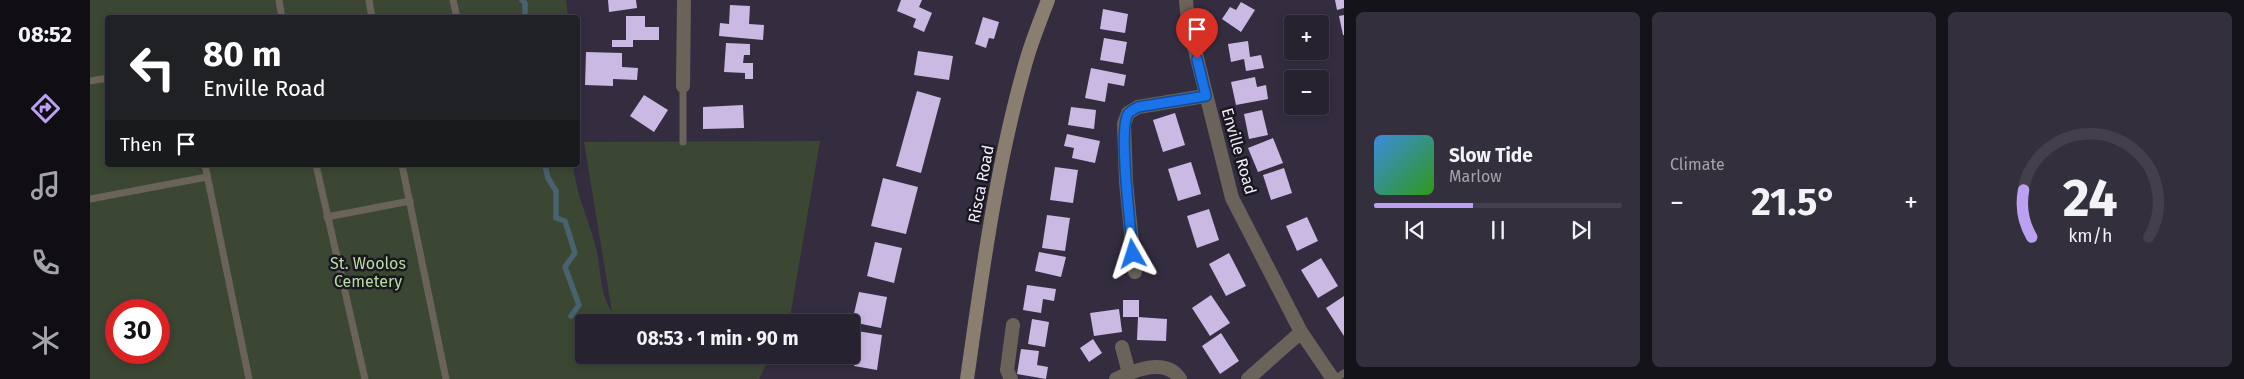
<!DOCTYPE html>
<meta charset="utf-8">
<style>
:root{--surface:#272230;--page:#332f3c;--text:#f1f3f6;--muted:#a4a4ab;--line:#433f4c;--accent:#bca0f2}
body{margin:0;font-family:"Fira Sans",sans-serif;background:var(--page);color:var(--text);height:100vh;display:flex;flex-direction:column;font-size:19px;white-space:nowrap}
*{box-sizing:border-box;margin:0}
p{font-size:16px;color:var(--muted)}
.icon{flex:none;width:28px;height:28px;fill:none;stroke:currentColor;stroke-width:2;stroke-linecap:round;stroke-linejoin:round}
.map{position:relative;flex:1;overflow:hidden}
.drawer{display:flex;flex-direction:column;gap:12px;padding:12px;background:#15131a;width:900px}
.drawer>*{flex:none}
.guide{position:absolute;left:15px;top:15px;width:475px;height:152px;border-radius:5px;box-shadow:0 2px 8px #0003,0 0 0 1px var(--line);background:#202124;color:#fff;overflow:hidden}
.tools{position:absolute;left:1194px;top:15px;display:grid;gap:10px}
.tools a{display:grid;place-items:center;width:45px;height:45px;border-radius:5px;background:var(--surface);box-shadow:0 2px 8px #0003,0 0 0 1px var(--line);font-size:25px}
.speed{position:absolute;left:15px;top:299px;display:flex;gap:10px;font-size:25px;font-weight:700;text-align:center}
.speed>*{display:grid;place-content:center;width:65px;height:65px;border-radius:50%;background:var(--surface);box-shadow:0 2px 8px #0003,0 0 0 1px var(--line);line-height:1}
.speed .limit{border:8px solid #d22;background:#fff;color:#111}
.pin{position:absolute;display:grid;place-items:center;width:42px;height:42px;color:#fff;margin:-51px -21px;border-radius:50% 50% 50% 0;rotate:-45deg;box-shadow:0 0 5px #0007}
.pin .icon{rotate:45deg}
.me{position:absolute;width:55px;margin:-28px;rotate:354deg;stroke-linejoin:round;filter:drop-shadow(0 0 4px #0008)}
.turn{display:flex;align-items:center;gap:18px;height:105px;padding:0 15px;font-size:22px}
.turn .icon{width:65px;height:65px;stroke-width:2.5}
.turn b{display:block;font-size:35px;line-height:42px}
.then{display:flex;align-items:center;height:48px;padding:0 15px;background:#0003;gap:10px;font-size:19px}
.big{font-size:38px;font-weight:700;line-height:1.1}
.drawer .widget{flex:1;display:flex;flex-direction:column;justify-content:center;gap:8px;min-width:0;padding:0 18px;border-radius:8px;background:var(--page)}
.drawer .dial{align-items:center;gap:0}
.dial svg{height:130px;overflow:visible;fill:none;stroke:var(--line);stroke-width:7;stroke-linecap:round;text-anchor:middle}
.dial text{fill:var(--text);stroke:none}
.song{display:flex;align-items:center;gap:15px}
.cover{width:60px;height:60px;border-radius:8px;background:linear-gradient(135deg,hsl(210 70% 55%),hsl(110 70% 35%))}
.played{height:5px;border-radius:2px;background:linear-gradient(90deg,var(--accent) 40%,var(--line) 40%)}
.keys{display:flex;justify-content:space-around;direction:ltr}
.heat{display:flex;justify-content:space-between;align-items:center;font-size:28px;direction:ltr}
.drawer .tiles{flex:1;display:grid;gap:12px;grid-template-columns:repeat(3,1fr)}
.trip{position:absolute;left:485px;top:314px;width:285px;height:50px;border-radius:5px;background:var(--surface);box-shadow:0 2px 8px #0003,0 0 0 1px var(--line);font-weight:700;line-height:50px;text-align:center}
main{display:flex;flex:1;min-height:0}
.tab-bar{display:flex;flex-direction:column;width:90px;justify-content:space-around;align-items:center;background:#100e13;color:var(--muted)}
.tab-bar .icon{width:35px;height:35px}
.tab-bar .current{color:var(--accent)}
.tab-bar b{font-size:22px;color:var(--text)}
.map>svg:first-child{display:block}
.green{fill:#3b4732;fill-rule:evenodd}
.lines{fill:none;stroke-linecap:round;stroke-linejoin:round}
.stream{stroke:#49626f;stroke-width:5.5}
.building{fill:#cab9e3}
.service{stroke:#6a635a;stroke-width:7}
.minor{stroke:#6a635a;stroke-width:14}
.secondary{stroke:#8a7e71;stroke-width:14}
.route-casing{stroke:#114b97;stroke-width:12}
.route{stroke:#1a73e8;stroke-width:9}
.labels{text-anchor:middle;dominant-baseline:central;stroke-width:5;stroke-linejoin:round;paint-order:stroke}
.street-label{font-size:16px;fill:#f4effc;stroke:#1a1720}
.park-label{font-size:16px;fill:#b8dda0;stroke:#1a1720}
</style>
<main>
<nav class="tab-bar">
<b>08:52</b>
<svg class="icon current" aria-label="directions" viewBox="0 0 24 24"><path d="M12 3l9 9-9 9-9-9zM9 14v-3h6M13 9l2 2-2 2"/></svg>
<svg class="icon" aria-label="music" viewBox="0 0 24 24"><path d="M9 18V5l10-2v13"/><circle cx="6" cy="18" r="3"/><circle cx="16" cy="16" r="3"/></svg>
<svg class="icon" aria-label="phone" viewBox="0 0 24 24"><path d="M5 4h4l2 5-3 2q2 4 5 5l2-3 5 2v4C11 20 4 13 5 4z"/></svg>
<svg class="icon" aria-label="climate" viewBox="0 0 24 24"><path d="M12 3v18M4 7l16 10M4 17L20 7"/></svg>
</nav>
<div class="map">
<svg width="1254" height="379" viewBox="0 0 1254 379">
<rect width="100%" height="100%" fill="#342d40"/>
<path class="green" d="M0 0H476L478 17 18 18V165H483C486 195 500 222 507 252 511 273 510 295 522 312L494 142 730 141 700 317 697 322H494V355H681L669 379H0ZM26 310H69V352H26Z"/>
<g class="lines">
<g class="stream">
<polyline points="432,0 435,3 435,18"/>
<polyline points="455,165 458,178 466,191 466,218 475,221 485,253 475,267 489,305 481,316"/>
</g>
</g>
<g class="building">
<polygon points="518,0 546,0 547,8 519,12"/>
<polygon points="811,0 832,0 829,7 842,13 834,32 823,27 826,19 807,11"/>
<polygon points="1245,0 1254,0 1254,8 1247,10"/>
<polygon points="1151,2 1165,10 1151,32 1132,19 1140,7 1146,10"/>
<polygon points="640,5 660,6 659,24 674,25 673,40 629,36 630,23 639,24"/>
<polygon points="1013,9 1038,14 1035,33 1010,29"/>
<polygon points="1254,15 1254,35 1253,35 1249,16"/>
<polygon points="536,16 555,16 555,27 569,27 569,40 543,40 543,47 522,47 522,40 536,40"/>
<polygon points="893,17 909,22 904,39 899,38 896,48 885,44"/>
<polygon points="1014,38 1037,42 1033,64 1010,60"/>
<polygon points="1158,41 1160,57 1171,55 1174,68 1156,71 1154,59 1141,62 1138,44"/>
<polygon points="636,43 660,44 660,55 654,55 653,63 663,63 663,79 655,79 655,73 634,72"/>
<polygon points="828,51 863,56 859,80 824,75"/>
<polygon points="496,52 532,53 532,67 548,68 547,80 523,79 523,86 495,85"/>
<polygon points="1001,68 1036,75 1034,86 1018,83 1015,102 995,98"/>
<polygon points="1165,77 1167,87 1176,85 1178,99 1146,105 1141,82"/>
<polygon points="827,91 851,98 831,173 806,166"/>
<polygon points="554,95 578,110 564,132 540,116"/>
<polygon points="653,105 654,128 613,129 613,107"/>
<polygon points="981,107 1006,110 1004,129 978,125"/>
<polygon points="1172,110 1178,135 1159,139 1154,114"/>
<polygon points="1085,113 1095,145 1073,152 1063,120"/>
<polygon points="977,134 1010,141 1005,163 982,158 984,148 974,146"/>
<polygon points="1183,138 1193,163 1168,172 1158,148"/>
<polygon points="1101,162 1111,194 1088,201 1078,169"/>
<polygon points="965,167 988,170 983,203 960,200"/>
<polygon points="1194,168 1202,193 1181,200 1173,175"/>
<polygon points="793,178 828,187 816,234 781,226"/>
<polygon points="1119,209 1129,240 1107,248 1097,216"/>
<polygon points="957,215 980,218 975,251 952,248"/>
<polygon points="1217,217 1228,241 1207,251 1196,226"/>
<polygon points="785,242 812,248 804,283 777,276"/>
<polygon points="949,252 976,257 971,277 945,271"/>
<polygon points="1139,253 1156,286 1136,296 1119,264"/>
<polygon points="1231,258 1248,286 1228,298 1211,270"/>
<polygon points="937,285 966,289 964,301 953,299 951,313 933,310"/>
<polygon points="769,292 797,297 791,328 762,322"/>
<polygon points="1121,295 1140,323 1120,336 1102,308"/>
<polygon points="1254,296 1254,336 1236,308"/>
<rect x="1033" y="300" width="16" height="17"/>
<polygon points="1029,309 1032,332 1004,336 1000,313"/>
<polygon points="1048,317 1077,319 1076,341 1047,340"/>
<polygon points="942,319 959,322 955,347 938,344"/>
<polygon points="767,331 792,335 787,370 764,366 766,356 761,355 761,339 765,340"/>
<polygon points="1131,333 1149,361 1130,374 1112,346"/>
<polygon points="1003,339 1012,353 999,362 990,348"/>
<polygon points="931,349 949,351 947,365 958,367 956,379 927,374"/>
</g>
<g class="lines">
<g class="service">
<polyline points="189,0 192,18"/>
<polyline points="279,0 282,18"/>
<polyline points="363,0 367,18"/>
<polyline points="0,81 18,78"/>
<polyline points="593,142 593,86"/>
<polyline points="115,165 159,379"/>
<polyline points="226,165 275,379"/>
<polyline points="312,165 356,379"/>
<polyline points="0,199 117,177"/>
<polyline points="237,217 320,201"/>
<polyline points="1245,379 1254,373"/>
</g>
<g class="minor">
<polyline points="1096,0 1098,22 1142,198 1211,332 1243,379"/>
<polyline points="593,86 594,0"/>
<polyline points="1045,272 1036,182 1034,124 1038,113 1048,107 1115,96"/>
<polyline points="1032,347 1039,373"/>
<polyline points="921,379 917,370 923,325"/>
<path d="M1026 379C1045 370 1076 357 1090 379"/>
<polyline points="1158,379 1211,332"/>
</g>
<path class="secondary" d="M877 379C892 274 906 167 935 65 941 43 950 21 958 0"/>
</g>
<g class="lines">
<g class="route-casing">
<path id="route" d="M1043 254C1041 231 1028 129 1038 114 1040 111 1045 109 1048 107L1116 96 1107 59"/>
</g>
<use href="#route" class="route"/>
</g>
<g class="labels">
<g class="street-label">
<text transform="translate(1149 151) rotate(74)">Enville Road</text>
<text transform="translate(891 184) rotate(-79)">Risca Road</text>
</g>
<g class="park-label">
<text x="278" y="263">St. Woolos<tspan x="278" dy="18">Cemetery</tspan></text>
</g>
</g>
</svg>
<div class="tools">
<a>+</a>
<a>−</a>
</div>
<div class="speed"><div class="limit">30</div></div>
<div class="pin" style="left:1107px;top:59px;background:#d93025"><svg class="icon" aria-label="arrive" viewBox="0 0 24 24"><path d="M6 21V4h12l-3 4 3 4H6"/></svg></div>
<svg class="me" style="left:1043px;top:254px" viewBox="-20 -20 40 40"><path d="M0-17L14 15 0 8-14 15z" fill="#1a73e8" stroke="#fff" stroke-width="4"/></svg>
<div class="trip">08:53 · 1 min · 90 m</div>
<div class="guide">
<div class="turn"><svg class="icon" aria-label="left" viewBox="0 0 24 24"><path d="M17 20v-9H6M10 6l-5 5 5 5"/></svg><div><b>80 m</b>Enville Road</div></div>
<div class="then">Then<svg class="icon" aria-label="arrive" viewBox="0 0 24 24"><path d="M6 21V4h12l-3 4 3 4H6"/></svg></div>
</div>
</div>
<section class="drawer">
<div class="tiles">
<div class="widget">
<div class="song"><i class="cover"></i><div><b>Slow Tide</b><p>Marlow</p></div></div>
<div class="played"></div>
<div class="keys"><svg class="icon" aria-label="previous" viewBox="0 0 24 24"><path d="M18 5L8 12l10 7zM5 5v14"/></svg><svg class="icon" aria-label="pause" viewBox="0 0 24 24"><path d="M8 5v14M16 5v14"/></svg><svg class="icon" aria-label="next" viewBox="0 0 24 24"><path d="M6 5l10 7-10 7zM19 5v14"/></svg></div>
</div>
<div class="widget"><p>Climate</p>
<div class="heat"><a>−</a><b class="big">21.5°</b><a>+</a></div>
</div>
<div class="widget dial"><svg viewBox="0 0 100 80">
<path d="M14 69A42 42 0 1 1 86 69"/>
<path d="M14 69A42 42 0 0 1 9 40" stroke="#bca0f2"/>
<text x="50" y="56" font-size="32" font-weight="700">24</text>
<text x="50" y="72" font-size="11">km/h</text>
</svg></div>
</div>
</section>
</main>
